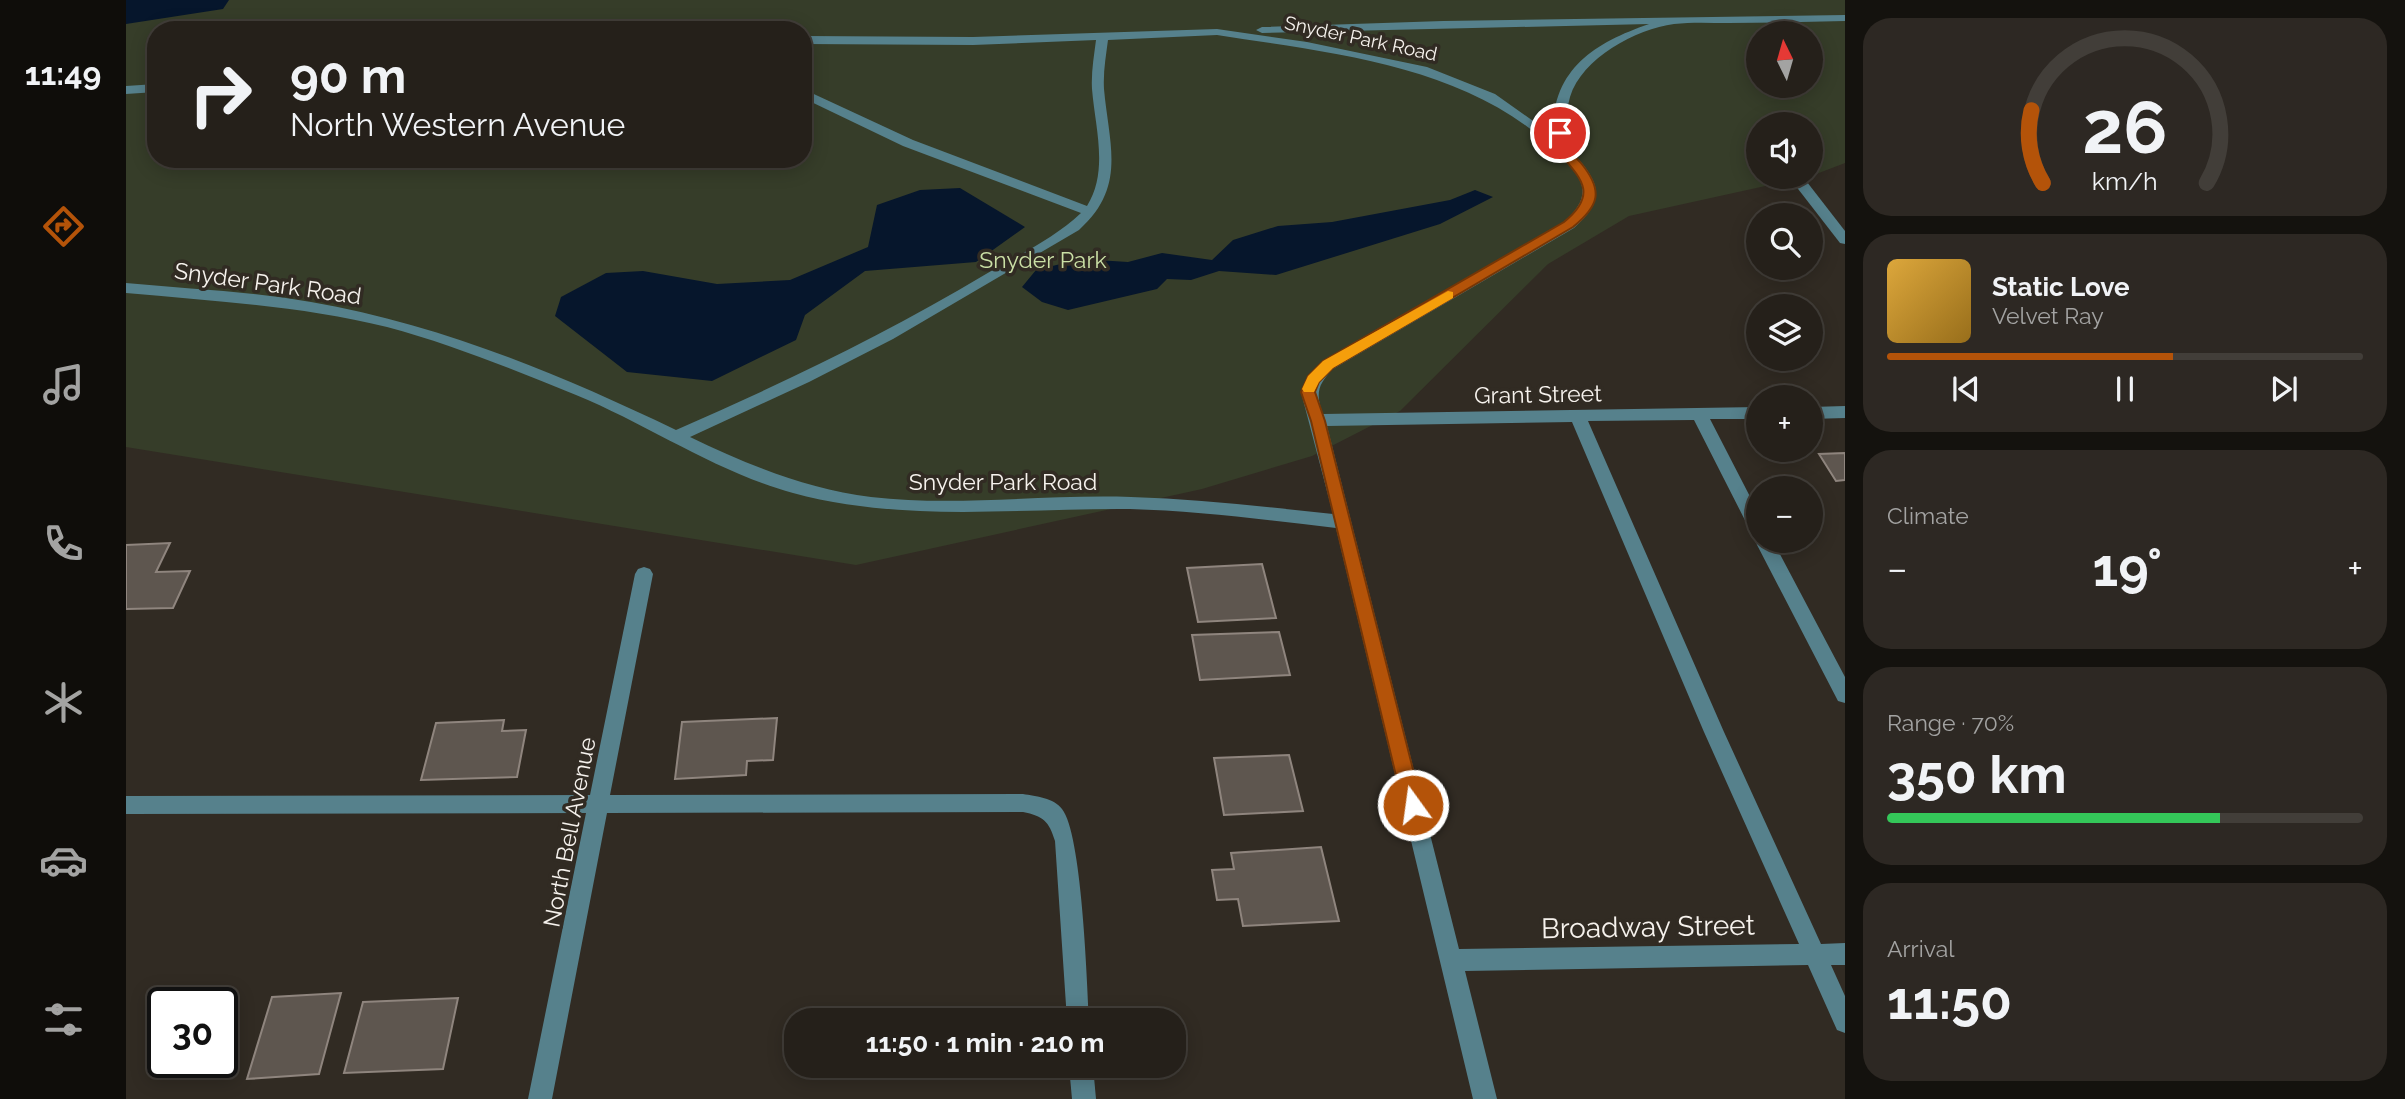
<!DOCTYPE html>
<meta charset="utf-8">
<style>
:root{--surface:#25201a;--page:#2d2823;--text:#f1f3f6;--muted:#a3a3a2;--line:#423e39;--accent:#b45309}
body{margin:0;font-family:Raleway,sans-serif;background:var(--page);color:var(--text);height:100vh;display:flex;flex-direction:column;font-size:26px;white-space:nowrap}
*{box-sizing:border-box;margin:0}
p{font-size:23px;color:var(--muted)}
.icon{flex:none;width:38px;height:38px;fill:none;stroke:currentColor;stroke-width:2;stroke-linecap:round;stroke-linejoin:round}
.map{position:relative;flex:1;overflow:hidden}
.side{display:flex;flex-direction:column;gap:18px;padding:18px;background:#14120e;width:560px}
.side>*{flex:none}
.banner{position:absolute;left:21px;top:21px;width:665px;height:147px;border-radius:28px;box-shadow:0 4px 18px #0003,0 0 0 2px var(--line);background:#25201a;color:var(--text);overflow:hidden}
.needle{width:46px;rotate:355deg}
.fabs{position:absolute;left:1620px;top:21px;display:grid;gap:14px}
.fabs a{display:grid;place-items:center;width:77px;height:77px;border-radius:50%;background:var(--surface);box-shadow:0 4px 18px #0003,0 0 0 2px var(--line);font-size:35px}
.speed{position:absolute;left:21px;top:987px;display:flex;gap:14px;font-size:35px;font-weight:700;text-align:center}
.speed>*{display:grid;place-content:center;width:91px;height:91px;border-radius:50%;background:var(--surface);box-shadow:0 4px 18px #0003,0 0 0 2px var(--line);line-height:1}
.speed .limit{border:4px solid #111;border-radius:10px;background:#fff;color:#111}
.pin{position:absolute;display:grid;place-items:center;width:60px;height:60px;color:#fff;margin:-30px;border:4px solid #fff;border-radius:50%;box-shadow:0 2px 7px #0007}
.me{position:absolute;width:77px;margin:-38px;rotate:346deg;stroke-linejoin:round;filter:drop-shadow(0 0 5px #0008)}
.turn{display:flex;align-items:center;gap:24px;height:147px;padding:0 28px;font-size:32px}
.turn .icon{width:91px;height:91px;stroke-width:2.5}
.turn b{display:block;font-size:49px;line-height:60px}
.big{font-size:52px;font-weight:700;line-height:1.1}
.side .widget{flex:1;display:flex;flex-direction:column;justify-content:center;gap:10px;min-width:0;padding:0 24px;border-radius:28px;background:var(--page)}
.side .dial{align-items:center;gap:0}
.dial svg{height:182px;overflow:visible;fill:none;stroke:var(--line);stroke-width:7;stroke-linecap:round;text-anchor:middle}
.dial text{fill:var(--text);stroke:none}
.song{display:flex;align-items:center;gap:21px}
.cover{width:84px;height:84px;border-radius:10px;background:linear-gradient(135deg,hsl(40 70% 55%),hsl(40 70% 35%))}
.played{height:7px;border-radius:4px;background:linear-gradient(90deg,var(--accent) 60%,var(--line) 60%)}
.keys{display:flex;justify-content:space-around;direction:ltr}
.heat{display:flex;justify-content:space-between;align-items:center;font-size:38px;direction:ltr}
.charge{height:10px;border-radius:5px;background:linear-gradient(90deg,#34c759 70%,var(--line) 0)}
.trip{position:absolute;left:658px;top:1008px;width:402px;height:70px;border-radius:28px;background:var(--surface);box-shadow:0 4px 18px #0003,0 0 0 2px var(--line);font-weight:700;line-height:70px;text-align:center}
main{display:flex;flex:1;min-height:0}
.dock{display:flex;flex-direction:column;width:126px;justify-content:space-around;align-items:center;background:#0f0d0a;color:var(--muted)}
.dock .icon{width:49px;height:49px}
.dock .selected{color:var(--accent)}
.dock b{font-size:32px;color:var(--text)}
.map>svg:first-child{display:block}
.green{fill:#363d29;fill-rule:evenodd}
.water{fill:#06162c}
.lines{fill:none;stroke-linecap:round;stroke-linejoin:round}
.river{fill:#06162c;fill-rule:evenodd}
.building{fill:#5e564f;stroke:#8f857e;stroke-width:2}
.minor{fill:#56818c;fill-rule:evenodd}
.route{fill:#b45309;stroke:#753606;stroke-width:2}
.slow{fill:#f59e0b}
.labels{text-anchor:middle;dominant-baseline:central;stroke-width:7;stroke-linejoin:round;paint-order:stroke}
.far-street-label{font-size:19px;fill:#f6f2ed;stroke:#312b23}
.park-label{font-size:23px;fill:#cadfa5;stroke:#312b23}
.street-label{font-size:23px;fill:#f6f2ed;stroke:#312b23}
.near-street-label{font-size:28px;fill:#f6f2ed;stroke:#312b23}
</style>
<main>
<nav class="dock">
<b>11:49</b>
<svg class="icon selected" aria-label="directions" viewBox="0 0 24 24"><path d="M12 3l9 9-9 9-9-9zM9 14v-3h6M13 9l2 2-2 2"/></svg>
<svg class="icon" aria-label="music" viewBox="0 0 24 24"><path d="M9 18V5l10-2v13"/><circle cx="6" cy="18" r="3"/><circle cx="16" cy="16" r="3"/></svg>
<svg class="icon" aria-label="phone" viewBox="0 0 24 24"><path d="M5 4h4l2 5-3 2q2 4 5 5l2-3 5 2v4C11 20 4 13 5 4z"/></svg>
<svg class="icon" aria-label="climate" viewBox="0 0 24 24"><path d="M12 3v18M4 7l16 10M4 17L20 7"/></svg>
<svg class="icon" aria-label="car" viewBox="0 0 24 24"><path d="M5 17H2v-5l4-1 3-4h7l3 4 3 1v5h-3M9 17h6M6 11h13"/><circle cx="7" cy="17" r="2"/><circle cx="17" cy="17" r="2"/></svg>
<svg class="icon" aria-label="filters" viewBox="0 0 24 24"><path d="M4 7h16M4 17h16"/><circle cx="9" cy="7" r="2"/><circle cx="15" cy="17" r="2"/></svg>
</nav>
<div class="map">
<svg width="1719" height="1099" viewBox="0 0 1719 1099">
<rect width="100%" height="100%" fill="#312b23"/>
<path class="green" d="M0 0H1719V163L1685 176V124H1633V177H1680L1503 216 1422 264 1274 411 1186 456 1076 489 730 565 0 447ZM30 30H677V159H30ZM1633 33H1685V86H1633Z"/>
<g class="water">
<polygon points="834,188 899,227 850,262 739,271 679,315 670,340 586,381 501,372 429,316 435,297 480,273 517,271 591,284 664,280 742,247 751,205 794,190"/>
<polygon points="1349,190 1367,197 1314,224 1150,275 1093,271 1065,280 1041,279 1031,289 942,310 916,302 896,287 910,270 955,259 1002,262 1036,253 1086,260 1107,240 1152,226 1206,222 1324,200"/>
</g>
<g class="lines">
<polygon class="river" points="0,0 103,0 97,9 0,24"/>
</g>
<g class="building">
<polygon points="1719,453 1719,480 1710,481 1693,454"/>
<polygon points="44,543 30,572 64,571 47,608 0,609 0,545"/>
<polygon points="1136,564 1150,618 1072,622 1061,568"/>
<polygon points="1153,632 1164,675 1074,680 1066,635"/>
<polygon points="651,718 647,760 621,761 620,775 549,779 556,722"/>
<polygon points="378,720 376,731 400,730 391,777 295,780 310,723"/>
<polygon points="1163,755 1177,811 1098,815 1088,758"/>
<polygon points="1195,847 1213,921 1117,926 1112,899 1091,900 1086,870 1108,869 1105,853"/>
<polygon points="215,993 193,1074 121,1079 146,997"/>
<polygon points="332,998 317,1069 218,1073 237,1002"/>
</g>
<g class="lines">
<g class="minor">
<path d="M1719 15V21C1680 22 1641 23 1602 23 1584 23 1566 22 1548 24 1510 29 1456 58 1444 97 1440 112 1437 129 1441 144 1443 151 1449 155 1454 161 1478 189 1474 204 1448 228L1207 369C1192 384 1189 394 1197 414L1633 407V419H1584L1633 514V541H1647L1719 677V703L1712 701 1629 541 1631 537 1627 536 1568 420 1462 421 1598 732 1695 944 1719 943V965H1705L1719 996V1033L1711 1030 1682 965 1339 971 1371 1099H1347L1210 528C1141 520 1073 511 1004 509 890 508 778 523 667 493 590 472 523 425 450 395 388 370 325 344 261 327 176 306 87 301 0 293V283C61 289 125 291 185 302 313 324 433 374 550 430 656 384 761 333 860 274 893 255 927 239 955 213L777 146 677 98V89L787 140 961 206C983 171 969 127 966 89 965 73 968 56 970 40L847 45 677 44V36L847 37 1091 29 1181 42 1301 67 1369 94 1427 135C1425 70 1468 43 1523 24L1136 33 1130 30 1136 27 1317 21ZM1091 35C1212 54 1351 66 1439 160 1462 184 1463 199 1438 222L1197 361C1186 371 1176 381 1176 396L1207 514C1140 507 1073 499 1005 497 919 494 831 507 745 497 681 489 622 465 564 437L683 382 767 339 953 230C1001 187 983 145 978 89 977 72 980 56 982 40ZM1446 422 1578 732 1673 944 1333 949 1201 426Z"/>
<polygon points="30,84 30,92 0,94 0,86"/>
<polygon points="1676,181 1681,182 1719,231 1719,244 1714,243 1669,185"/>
<polygon points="1719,406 1719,418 1685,419 1685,407"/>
<path d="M518 567 524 569 527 574 484 795 897 794C910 796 928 798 936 809 956 834 961 981 963 1020H941L929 841C923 821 917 816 897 812L481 813 426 1099H402L460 813 0 814V796L464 795 509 574 512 569Z"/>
<polygon points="943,1066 967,1066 970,1099 946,1099"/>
</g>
</g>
<path class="route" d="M1430 130H1438C1440 135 1439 142 1441 146 1443 152 1451 158 1455 163 1478 191 1473 206 1447 227L1207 368 1193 382 1189 392 1199 421 1296 805 1293 811 1287 814 1280 811 1277 805 1185 421 1175 392 1182 376 1197 361 1438 222C1475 192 1452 176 1429 148Z"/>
<polygon class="slow" points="1322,291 1327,292 1327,298 1207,368 1193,382 1188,392 1178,392 1176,389 1182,376 1197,361"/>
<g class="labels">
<g class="far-street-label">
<text transform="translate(1235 38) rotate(12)">Snyder Park Road</text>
</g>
<g class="park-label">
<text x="917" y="259">Snyder Park</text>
</g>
<g class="street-label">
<text transform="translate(142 283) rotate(8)">Snyder Park Road</text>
<text transform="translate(1412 394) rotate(-1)">Grant Street</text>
<text x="877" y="481">Snyder Park Road</text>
<text transform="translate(443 832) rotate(-79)">North Bell Avenue</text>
</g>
<g class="near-street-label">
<text transform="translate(1522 927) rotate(-1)">Broadway Street</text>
</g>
</g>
</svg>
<div class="fabs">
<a><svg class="needle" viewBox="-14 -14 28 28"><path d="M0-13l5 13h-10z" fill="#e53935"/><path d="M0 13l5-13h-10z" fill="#a3a3a2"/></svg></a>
<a><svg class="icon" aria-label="sound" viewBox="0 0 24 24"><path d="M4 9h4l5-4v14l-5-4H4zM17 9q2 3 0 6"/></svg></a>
<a><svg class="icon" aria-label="search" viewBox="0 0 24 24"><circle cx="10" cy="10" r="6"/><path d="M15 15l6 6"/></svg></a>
<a><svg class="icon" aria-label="layers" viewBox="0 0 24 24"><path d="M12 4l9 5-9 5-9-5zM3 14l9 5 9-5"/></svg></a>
<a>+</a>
<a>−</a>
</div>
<div class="speed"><div class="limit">30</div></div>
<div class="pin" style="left:1434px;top:133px;background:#d93025"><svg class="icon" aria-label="arrive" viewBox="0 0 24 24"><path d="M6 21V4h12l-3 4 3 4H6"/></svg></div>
<svg class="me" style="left:1287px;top:805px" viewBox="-20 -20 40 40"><circle r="17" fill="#b45309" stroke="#fff" stroke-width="3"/><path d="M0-11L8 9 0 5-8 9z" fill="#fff"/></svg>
<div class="trip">11:50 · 1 min · 210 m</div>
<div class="banner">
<div class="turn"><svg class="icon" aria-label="right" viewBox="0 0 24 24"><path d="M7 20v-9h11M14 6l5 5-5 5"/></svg><div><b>90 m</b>North Western Avenue</div></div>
</div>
</div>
<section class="side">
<div class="widget dial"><svg viewBox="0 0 100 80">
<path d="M14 69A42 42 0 1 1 86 69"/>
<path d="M14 69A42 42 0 0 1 9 37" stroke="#b45309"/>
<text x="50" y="56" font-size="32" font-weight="700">26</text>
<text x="50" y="72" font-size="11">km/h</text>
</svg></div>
<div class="widget">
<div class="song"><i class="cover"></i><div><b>Static Love</b><p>Velvet Ray</p></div></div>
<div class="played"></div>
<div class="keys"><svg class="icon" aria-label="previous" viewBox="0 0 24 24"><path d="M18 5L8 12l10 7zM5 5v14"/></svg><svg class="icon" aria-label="pause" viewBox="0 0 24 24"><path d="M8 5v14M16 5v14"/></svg><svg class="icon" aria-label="next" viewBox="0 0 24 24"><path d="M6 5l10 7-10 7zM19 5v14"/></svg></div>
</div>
<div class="widget"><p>Climate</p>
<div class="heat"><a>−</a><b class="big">19°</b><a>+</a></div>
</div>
<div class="widget"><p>Range · 70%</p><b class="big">350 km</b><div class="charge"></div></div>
<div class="widget"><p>Arrival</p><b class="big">11:50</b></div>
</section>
</main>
